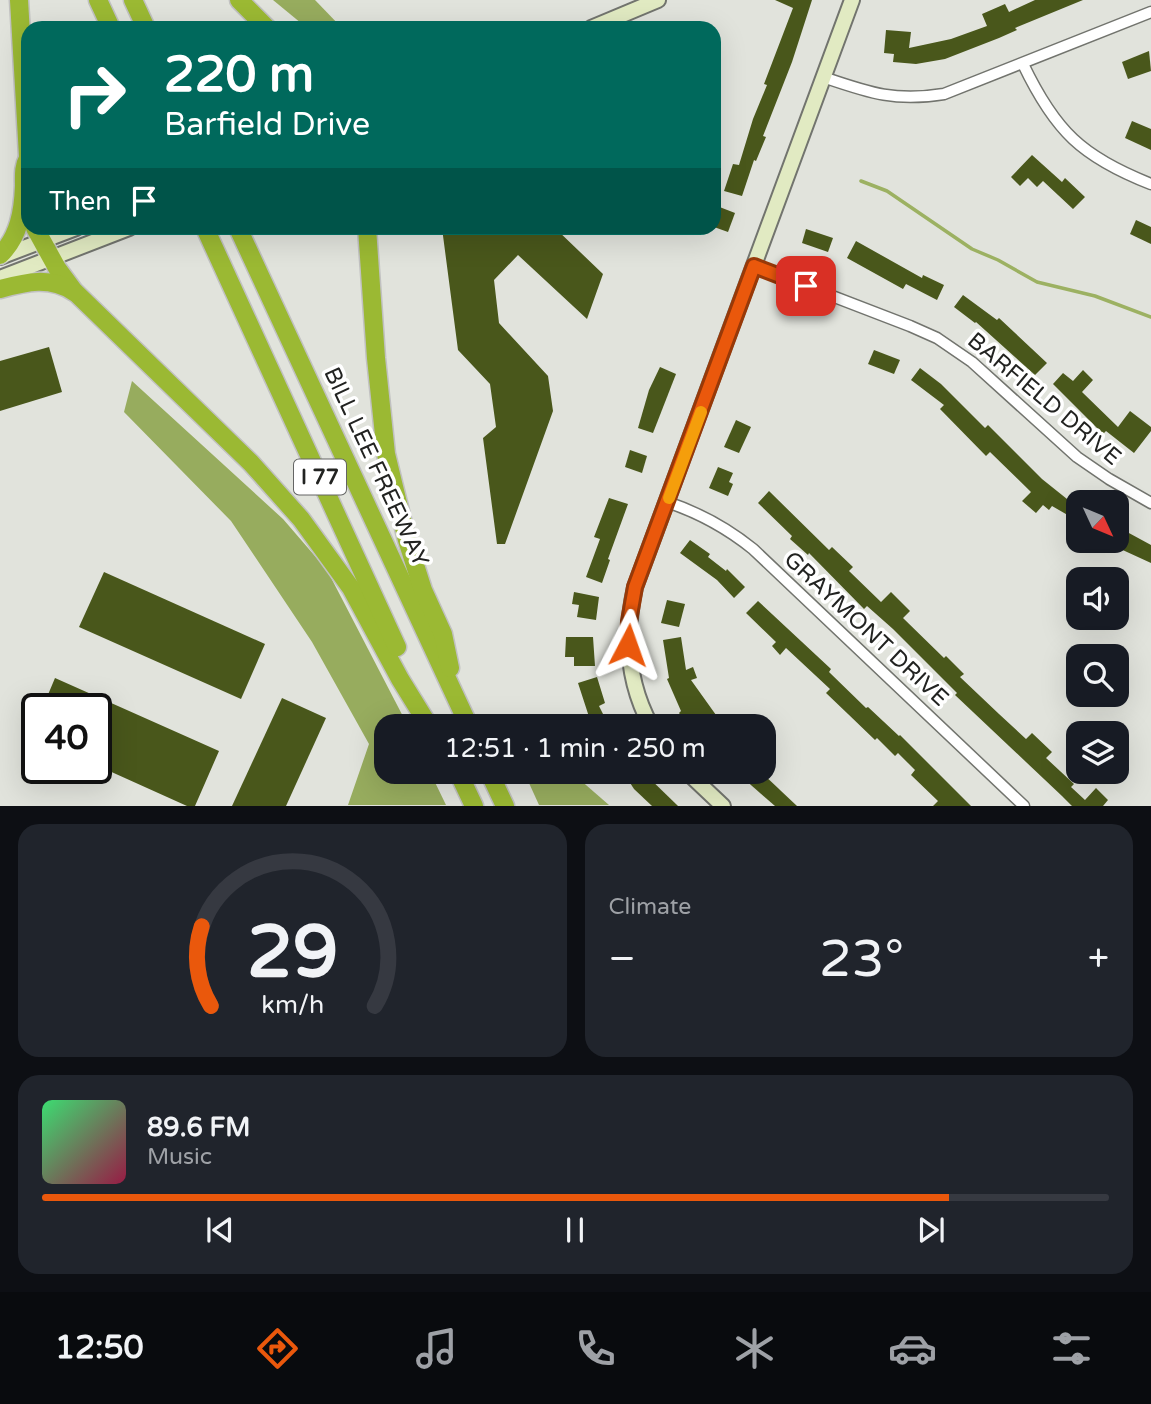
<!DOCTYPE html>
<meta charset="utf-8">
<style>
:root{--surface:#171b24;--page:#20242c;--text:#f1f3f6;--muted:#9ea1a6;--line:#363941;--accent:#ea580c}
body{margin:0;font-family:"Varela Round",sans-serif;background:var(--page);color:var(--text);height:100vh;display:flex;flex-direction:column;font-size:26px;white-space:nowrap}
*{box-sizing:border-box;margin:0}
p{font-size:23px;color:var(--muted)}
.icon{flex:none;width:38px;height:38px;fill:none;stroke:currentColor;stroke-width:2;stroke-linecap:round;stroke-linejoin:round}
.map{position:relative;height:806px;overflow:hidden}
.side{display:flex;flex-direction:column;gap:18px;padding:18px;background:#0d0f14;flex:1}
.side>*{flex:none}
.top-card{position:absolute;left:21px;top:21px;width:700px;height:214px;border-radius:21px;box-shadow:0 7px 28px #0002;background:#00695c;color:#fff;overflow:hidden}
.needle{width:46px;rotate:134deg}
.buttons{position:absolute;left:1066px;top:490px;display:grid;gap:14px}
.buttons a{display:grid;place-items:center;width:63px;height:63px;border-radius:14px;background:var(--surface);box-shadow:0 7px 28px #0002;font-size:35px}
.speed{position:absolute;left:21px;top:693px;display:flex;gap:14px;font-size:35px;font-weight:700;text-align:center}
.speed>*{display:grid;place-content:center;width:91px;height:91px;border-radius:50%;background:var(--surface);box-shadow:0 7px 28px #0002;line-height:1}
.speed .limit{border:4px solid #111;border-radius:10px;background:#fff;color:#111}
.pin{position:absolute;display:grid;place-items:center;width:60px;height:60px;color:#fff;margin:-30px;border-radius:14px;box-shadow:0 4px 10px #0006}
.me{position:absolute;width:77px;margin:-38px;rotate:4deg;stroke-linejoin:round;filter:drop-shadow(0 0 5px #0008)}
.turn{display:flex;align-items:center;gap:24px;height:147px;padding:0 28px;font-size:32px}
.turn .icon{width:91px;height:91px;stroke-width:2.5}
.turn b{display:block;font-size:49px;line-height:60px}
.then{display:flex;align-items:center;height:66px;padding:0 28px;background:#0003;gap:14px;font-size:26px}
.big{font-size:52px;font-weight:600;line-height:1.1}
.side .widget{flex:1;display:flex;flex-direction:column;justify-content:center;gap:10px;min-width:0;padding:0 24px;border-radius:21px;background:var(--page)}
.side .dial{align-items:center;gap:0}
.dial svg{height:182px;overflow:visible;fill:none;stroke:var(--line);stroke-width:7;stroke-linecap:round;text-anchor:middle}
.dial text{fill:var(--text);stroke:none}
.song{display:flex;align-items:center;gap:21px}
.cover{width:84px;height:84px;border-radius:10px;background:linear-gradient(135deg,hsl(140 70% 55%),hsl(340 70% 35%))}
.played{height:7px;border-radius:4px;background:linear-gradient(90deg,var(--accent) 85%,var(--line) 85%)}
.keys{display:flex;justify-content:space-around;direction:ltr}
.heat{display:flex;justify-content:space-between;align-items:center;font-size:38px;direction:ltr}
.side .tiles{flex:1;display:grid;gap:18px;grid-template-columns:1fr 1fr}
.widget:last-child{grid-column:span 2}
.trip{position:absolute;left:374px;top:714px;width:402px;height:70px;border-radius:21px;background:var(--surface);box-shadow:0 7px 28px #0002;font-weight:600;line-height:70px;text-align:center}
.tab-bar{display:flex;height:112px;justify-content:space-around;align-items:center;background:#090b0e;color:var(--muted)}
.tab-bar .icon{width:49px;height:49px}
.tab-bar .on{color:var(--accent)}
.tab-bar b{font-size:32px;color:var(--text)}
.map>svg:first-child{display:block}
.forest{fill:#97ac5e}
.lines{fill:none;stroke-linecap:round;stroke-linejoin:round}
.stream{stroke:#9cb162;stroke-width:3.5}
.building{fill:#49571b}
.street-casing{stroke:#72746e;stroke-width:13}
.secondary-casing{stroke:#72746e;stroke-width:18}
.highway-casing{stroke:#c1c1c1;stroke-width:21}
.street{stroke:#fff;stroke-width:10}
.secondary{stroke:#e1eac2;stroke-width:14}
.highway{stroke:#9bb933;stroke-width:18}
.route-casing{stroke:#983908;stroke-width:18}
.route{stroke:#ea580c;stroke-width:12}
.slow{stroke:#f59e0b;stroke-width:12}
.labels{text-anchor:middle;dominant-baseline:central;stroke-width:7;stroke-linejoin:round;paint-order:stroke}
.shield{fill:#fff;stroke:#646564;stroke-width:2}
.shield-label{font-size:21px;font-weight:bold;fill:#222321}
.street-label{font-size:23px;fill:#222321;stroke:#fff}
</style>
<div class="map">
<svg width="1151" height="806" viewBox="0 0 1151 806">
<rect width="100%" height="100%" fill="#e1e3dc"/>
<g class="forest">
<polygon points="273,0 315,0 342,28 307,28"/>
<polygon points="132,381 283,519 327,570 408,726 387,726 387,772 430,772 446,805 348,805 369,744 312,642 231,521 124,412"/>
<polygon points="524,772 571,772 609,805 539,805"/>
</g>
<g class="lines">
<polyline class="stream" points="861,181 887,191 972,249 998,260 1037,282 1095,296 1151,317"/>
</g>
<g class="building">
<polygon points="775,0 812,0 792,62 763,136 766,137 756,161 754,160 742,196 724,191 733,164 739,165 753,119 767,85 764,84 793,8"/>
<polygon points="1035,0 1083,0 1015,28 1017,30 999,38 945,59 916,64 893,62 894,54 884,53 886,30 911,32 909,48 951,39 987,26 982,14 1005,4 1009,12"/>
<polygon points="1149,51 1151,71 1128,79 1122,62"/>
<polygon points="1132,121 1151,129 1151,150 1125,138"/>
<polygon points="1032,155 1062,182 1065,178 1085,197 1073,209 1043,181 1037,187 1028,178 1020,186 1011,177"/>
<polygon points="717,206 735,213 728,232 714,227"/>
<polygon points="1136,220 1151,227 1151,244 1130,234"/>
<polygon points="442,228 555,228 603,274 587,319 518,255 494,280 499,323 548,376 553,411 505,544 497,544 483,438 496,427 490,384 458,350"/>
<polygon points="806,229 833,238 828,252 802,243"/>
<polygon points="856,241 922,278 923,275 944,285 937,300 906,284 903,289 847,258"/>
<polygon points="963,295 997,320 999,318 1047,363 1035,375 976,322 975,323 954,307"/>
<polygon points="49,347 62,392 0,411 0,361"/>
<polygon points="874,350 900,360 894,374 868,364"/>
<polygon points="660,367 676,374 653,433 638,428 649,390"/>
<polygon points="920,368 941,384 985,428 988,425 1042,479 1072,503 1078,492 1078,521 1052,506 1049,510 1043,505 1036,513 1022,501 1031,492 990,452 986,456 940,409 944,405 911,380"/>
<polygon points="1083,370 1093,380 1082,392 1118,427 1130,411 1151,427 1151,431 1134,453 1106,431 1103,434 1053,384 1063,373 1073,381"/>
<polygon points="736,420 751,427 739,453 724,447"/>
<polygon points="630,450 647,456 642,473 625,467"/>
<polygon points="718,467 733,473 729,482 733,484 728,496 709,488"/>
<polygon points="769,491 829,550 832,547 853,567 849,571 881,602 891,592 910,611 903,618 944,658 946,656 964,674 960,677 999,714 1026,739 1032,733 1052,752 1046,758 1074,784 1071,787 1085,800 1096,788 1108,800 1103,806 1072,806 1062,796 955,695 957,693 893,629 867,606 864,609 809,553 808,555 790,539 792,536 758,503"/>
<polygon points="609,498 628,504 608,559 610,560 602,583 586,577 600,539 594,537"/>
<polygon points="1116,526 1151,545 1151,563 1103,541 1116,541"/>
<polygon points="690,540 710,554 708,557 726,571 727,569 745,587 734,598 717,580 680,553"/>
<polygon points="104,572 265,644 241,699 79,627"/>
<polygon points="574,592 599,597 596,620 577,617 579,605 572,604"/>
<polygon points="667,600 685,604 679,627 661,623"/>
<polygon points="758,601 831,669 829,672 866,708 868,707 899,736 900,735 971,806 933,806 938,801 911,775 915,770 898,753 895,756 877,738 875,740 848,714 826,693 830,689 786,648 780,655 772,646 776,642 746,613"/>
<polygon points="566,637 593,637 595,666 574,666 574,657 565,657"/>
<polygon points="681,637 686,670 693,667 697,678 691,680 721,722 715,726 689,726 679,713 681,711 667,679 669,678 663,640"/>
<polygon points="597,677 605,703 599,706 609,726 592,726 578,683"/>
<polygon points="55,678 219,751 195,806 187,806 96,765 96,709 42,709"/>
<polygon points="282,698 326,718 286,806 232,806"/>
<polygon points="623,772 643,772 678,806 652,806 634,789"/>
<polygon points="749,772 761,772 797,806 775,806 743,778"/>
</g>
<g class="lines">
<g class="street-casing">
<g id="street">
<path d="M1023 64C1055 131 1082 157 1151 184"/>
<path d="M823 77C870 93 895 102 944 94L1151 12"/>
<polyline points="754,266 910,326 937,338 972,362 1077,457 1109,479 1151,503"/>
<path d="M667 502C700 513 727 528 753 549L1024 806"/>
</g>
</g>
<g class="secondary-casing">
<g id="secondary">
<polyline points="591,28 658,0"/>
<polyline points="0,257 76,228"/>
<polyline points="0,278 129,228"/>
<path d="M651 726C627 682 624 636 635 587L852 0"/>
<polyline points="687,772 723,806"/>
</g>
</g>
<g class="highway-casing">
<g id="highway">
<polyline points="19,0 28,156"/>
<polyline points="98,0 111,28"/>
<polyline points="133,0 146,28"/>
<polyline points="239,0 267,28"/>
<polyline points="35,228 57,268 74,291 251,463 301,519 351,588 400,679 429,726"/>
<polyline points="205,228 397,647"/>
<polyline points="238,228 469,726"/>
<polyline points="367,228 376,358 386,454 407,540 423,590 443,634 450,668"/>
<path d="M0 255C19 237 23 211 24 186 24 176 23 167 28 158"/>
<path d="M0 289C26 282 50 276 74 292"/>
<polyline points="458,772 474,806"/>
<polyline points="489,772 505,806"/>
</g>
</g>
<use href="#street" class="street"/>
<use href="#secondary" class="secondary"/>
<use href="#highway" class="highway"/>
</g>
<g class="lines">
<g class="route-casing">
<polyline id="route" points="628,645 629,621 635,587 754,266 806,286"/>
</g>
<use href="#route" class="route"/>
<polyline class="slow" points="669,498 701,412"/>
</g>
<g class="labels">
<rect class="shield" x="294" y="459.5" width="52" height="35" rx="5"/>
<g class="shield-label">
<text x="320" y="477">I 77</text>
</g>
<g class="street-label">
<text transform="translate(1044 399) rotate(40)">BARFIELD DRIVE</text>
<text transform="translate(376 467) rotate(65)">BILL LEE FREEWAY</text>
<text transform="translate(866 629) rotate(43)">GRAYMONT DRIVE</text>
</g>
</g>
</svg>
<div class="buttons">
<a><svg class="needle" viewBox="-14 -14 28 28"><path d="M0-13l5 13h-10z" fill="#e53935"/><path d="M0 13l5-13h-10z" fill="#9ea1a6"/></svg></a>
<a><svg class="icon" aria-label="sound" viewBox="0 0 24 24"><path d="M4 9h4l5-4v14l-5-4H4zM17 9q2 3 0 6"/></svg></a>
<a><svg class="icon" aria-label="search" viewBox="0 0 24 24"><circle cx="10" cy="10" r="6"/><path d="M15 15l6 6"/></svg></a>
<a><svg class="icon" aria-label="layers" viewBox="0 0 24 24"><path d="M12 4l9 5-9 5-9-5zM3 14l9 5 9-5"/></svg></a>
</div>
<div class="speed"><div class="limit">40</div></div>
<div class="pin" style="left:806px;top:286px;background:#d93025"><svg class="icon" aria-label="arrive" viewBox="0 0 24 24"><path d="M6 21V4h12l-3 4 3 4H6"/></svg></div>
<svg class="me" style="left:628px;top:645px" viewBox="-20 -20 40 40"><path d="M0-17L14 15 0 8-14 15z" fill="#ea580c" stroke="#fff" stroke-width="4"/></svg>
<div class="trip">12:51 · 1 min · 250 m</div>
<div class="top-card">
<div class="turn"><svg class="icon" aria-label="right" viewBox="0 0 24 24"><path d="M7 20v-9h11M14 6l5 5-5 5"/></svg><div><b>220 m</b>Barfield Drive</div></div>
<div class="then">Then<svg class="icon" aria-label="arrive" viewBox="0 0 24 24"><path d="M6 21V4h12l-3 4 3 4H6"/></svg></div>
</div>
</div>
<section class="side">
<div class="tiles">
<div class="widget dial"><svg viewBox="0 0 100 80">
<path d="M14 69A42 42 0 1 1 86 69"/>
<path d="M14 69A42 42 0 0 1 10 34" stroke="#ea580c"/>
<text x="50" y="56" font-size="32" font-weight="700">29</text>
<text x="50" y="72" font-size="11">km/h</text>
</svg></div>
<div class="widget"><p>Climate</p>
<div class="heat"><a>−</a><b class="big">23°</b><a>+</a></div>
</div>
<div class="widget">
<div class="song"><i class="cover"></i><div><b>89.6 FM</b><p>Music</p></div></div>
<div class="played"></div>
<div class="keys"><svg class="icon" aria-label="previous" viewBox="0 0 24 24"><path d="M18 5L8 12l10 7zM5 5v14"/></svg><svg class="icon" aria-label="pause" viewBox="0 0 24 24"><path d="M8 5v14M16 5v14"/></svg><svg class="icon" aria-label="next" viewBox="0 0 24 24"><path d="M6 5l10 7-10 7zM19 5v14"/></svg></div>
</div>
</div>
</section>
<nav class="tab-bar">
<b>12:50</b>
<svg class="icon on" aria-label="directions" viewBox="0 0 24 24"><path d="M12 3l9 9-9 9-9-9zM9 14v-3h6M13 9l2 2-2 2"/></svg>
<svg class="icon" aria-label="music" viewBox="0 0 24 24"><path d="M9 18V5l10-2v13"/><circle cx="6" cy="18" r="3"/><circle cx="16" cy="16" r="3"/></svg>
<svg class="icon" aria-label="phone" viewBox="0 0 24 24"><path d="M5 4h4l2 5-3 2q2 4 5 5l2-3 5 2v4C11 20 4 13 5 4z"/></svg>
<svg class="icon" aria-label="climate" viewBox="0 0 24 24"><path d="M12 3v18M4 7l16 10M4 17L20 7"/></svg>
<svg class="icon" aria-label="car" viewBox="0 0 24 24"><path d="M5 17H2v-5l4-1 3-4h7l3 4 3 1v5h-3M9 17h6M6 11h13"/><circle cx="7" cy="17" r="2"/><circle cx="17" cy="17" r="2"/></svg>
<svg class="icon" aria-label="filters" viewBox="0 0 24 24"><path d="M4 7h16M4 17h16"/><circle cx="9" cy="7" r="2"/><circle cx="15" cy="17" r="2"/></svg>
</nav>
